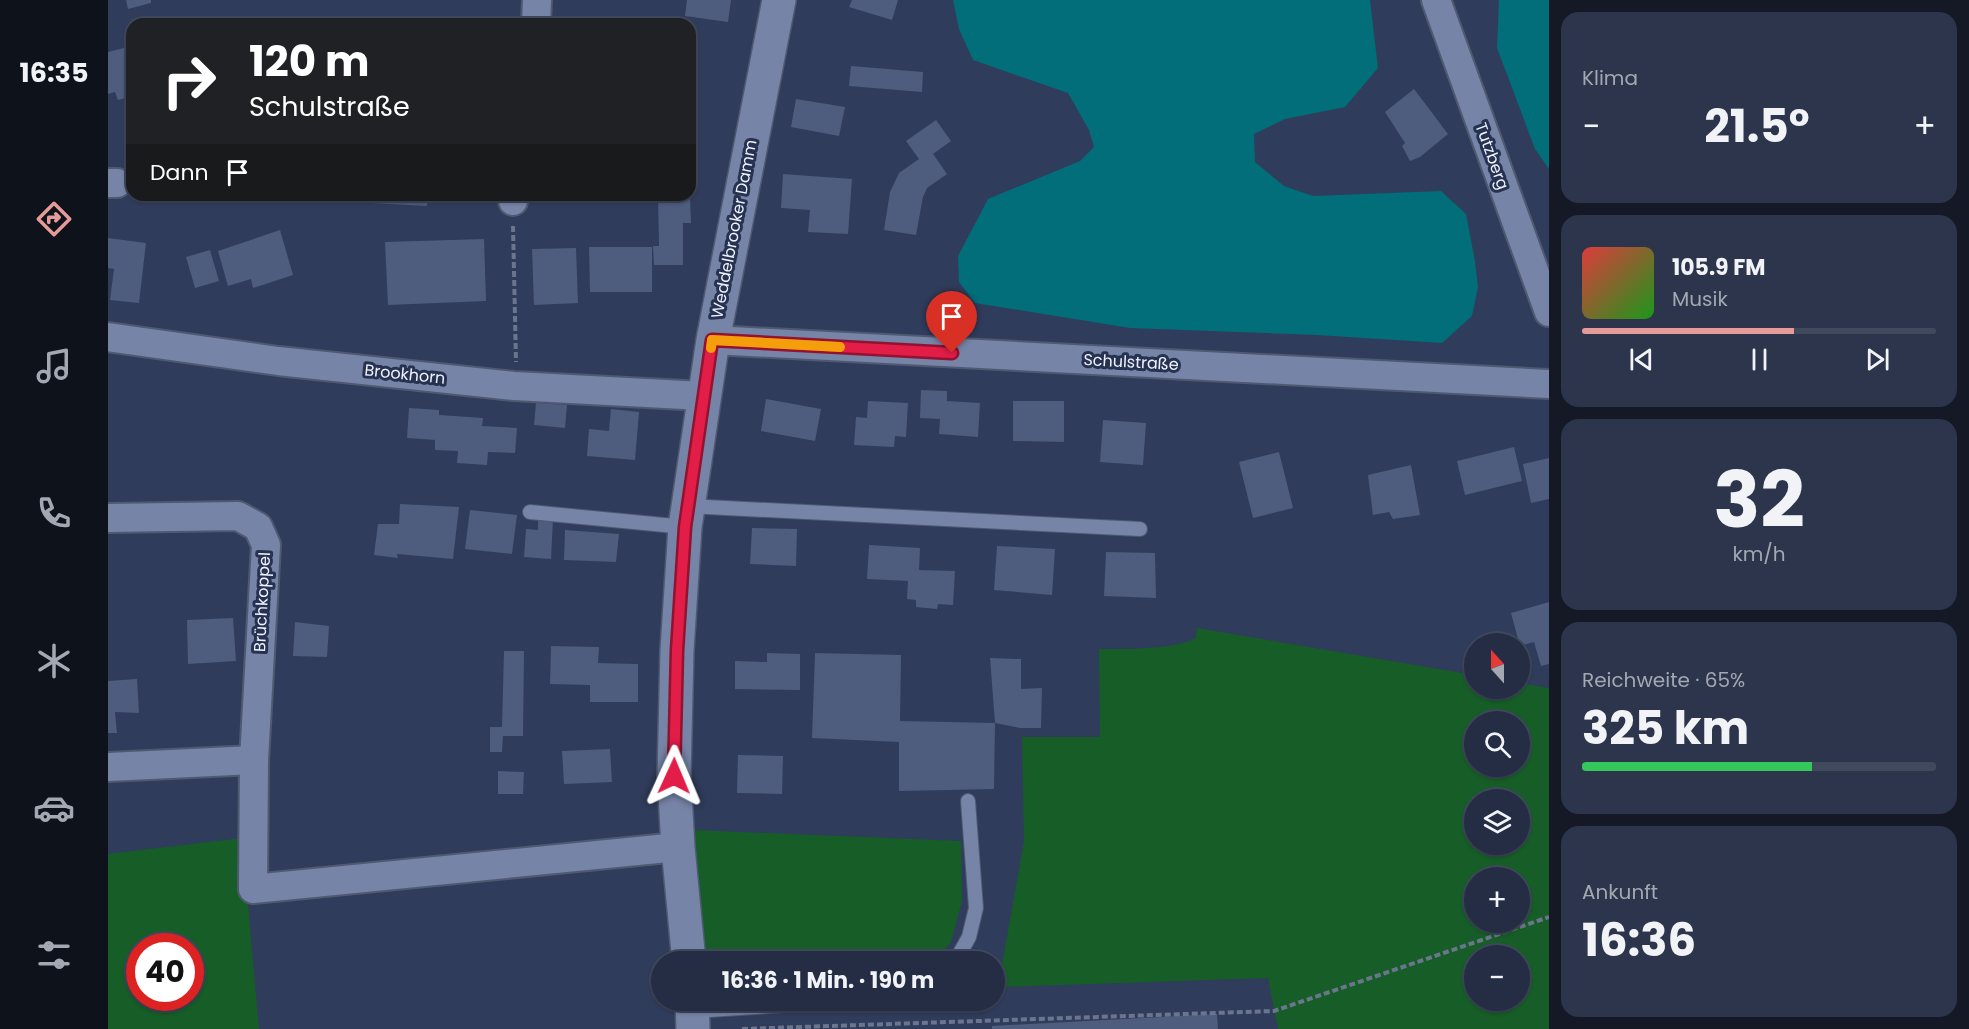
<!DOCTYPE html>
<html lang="de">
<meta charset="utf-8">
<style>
:root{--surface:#242d44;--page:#2c354b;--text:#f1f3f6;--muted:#a3a8b2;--line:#41495d;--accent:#e69b98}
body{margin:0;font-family:Poppins,sans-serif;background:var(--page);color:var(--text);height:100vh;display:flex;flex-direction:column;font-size:22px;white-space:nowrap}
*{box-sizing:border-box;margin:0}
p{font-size:20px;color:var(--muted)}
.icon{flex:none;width:33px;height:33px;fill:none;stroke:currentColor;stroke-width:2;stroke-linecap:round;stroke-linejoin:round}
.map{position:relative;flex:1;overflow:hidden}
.details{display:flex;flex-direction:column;gap:12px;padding:12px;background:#141925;width:420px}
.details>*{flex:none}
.guide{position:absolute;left:18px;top:18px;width:570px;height:183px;border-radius:18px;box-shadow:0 2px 4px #0004,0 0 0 2px var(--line);background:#202124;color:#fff;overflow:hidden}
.needle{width:39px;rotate:339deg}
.buttons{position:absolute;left:1356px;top:633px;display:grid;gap:12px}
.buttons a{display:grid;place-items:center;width:66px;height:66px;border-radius:50%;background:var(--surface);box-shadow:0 2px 4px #0004,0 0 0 2px var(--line);font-size:30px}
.speed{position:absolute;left:18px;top:933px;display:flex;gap:12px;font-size:30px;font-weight:700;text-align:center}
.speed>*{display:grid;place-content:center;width:78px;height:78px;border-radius:50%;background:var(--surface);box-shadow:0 2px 4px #0004,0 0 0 2px var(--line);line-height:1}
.speed .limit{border:9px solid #d22;background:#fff;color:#111}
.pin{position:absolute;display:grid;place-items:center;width:51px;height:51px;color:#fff;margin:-62px -26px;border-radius:50% 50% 50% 0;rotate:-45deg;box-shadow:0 0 6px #0007}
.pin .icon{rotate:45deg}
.me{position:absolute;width:66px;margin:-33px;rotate:1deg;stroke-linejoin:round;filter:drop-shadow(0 0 4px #0008)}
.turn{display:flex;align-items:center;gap:21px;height:126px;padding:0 24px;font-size:27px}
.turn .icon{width:78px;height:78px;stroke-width:2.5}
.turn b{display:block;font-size:42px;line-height:51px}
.then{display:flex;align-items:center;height:57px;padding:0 24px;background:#0003;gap:12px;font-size:22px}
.big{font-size:45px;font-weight:700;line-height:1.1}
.details .card{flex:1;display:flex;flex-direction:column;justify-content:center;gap:9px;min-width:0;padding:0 21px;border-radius:18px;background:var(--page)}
.details .dial{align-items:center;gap:0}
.dial b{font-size:78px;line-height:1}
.song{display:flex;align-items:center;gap:18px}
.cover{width:72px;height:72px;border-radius:9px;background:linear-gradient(135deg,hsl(0 70% 55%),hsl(120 70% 35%))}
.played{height:6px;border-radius:3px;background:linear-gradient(90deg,var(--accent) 60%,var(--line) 60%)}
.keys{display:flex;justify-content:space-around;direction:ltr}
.heat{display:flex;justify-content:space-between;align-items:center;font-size:33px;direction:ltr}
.charge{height:9px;border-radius:4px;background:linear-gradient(90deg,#34c759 65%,var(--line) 0)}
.trip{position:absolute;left:543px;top:951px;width:354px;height:60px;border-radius:30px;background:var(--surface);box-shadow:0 2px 4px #0004,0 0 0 2px var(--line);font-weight:700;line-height:60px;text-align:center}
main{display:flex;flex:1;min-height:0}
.menu{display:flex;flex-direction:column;width:108px;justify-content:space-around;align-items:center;background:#0e121b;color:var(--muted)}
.menu .icon{width:42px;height:42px}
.menu .selected{color:var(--accent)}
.menu b{font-size:27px;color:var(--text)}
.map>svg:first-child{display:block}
.green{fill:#165d27;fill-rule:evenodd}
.water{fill:#016e79}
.building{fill:#4e5c7d}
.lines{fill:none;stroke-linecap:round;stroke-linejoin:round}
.lane-casing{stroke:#4f5971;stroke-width:16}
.street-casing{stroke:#4f5971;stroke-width:32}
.secondary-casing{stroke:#4f5971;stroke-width:36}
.path{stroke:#6b758e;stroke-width:4;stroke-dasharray:6 3;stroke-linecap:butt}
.lane{stroke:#7684a7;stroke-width:14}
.street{stroke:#7684a7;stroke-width:28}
.secondary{stroke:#7684a7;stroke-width:33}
.route-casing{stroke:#92132f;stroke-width:15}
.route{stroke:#e11d48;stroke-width:10}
.slow{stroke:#f59e0b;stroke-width:10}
.labels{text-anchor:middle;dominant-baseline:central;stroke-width:6;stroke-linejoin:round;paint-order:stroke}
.street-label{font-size:16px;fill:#edf2fe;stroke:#263250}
</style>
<main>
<nav class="menu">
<b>16:35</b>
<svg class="icon selected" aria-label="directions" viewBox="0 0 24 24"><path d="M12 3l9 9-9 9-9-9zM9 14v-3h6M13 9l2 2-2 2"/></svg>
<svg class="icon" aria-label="music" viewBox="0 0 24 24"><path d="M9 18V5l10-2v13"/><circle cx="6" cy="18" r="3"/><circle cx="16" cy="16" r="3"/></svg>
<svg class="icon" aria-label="phone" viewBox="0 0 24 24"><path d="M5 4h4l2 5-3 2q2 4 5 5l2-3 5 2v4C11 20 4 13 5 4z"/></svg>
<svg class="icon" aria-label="climate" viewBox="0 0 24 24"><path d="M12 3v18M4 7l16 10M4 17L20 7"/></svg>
<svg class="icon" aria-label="car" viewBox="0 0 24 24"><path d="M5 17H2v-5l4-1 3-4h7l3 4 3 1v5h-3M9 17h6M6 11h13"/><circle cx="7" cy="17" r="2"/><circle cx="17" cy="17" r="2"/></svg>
<svg class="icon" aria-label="filters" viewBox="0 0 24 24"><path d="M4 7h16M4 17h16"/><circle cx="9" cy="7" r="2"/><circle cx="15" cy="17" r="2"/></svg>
</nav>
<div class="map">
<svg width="1441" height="1029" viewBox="0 0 1441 1029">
<rect width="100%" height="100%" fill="#303c5b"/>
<g class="green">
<path d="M1089 628 1366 675V688H1412V683L1441 688V1029H1170L1160 978 890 987 916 841 914 737H992L991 649C1017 649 1066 650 1088 638ZM1366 722H1412V766H1366ZM1366 800H1412V844H1366ZM1366 878H1412V922H1366ZM1366 956H1412V1000H1366Z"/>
<polygon points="584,830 853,841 854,901 843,942 827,961 594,961"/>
<path d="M134 838 151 1029H0V854ZM32 946H82V998H32Z"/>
</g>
<g class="water">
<polygon points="845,0 1262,0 1270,68 1237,107 1177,119 1146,134 1147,162 1176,186 1205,196 1333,191 1358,214 1367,261 1370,287 1364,316 1334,343 1209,335 1022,328 867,303 851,282 850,256 880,199 972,161 986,147 981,130 960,93 865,60 851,29"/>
<polygon points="1391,0 1441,0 1441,169 1427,149 1389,48"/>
</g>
<g class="building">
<polygon points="18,0 43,0 43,3 20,9"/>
<polygon points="579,0 623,0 620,22 577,16"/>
<polygon points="744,0 790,0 784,20 741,7"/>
<polygon points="24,46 24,96 10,100 7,92 0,94 0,52"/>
<polygon points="743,66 815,72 814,92 741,86"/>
<polygon points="1306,89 1340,134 1312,157 1302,161 1294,146 1297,143 1277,112"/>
<polygon points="688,99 737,107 731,136 683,127"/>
<polygon points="828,120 843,141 825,154 839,174 819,188 815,197 808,235 776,230 782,192 791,173 811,159 798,141"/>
<polygon points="675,174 744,179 740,234 700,232 702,210 673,208"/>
<polygon points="264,195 320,195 319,206 263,203"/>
<polygon points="550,195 582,195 583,223 575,223 575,265 546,265 545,246 551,246"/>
<polygon points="172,230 185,275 145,288 143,279 120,286 110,251"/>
<polygon points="0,238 38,243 31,303 2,300 6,269 0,268"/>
<polygon points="376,239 378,301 280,305 277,242"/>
<polygon points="481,247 544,247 544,292 482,292"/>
<polygon points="468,248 470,303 426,305 424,249"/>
<polygon points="102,250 111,281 87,288 78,257"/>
<polygon points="813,390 839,391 839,401 872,403 870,437 831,434 832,419 812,418"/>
<polygon points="658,399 713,409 707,441 653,431"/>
<polygon points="760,401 800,403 798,437 787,436 786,447 746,445 748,417 759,418"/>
<polygon points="905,401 956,401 956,442 905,441"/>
<polygon points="428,403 459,405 457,428 426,425"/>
<polygon points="301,408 331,410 331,415 375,418 374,426 409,428 407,453 380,452 379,465 349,463 350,451 327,450 327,440 299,438"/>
<polygon points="503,409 531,412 527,460 479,456 481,429 501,431"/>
<polygon points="995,420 1038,423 1035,465 992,462"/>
<polygon points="1406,447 1414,481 1357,495 1349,461"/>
<polygon points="1171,452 1185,508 1145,518 1131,462"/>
<polygon points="1441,458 1441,499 1423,503 1415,464"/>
<polygon points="1303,465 1312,515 1285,519 1281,512 1265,515 1260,475"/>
<polygon points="292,504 351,507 345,559 289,554 290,558 266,555 270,524 291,524"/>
<polygon points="362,510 409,515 404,554 357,549"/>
<polygon points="430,518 445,519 443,559 416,557 418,529 430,530"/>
<polygon points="644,528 689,529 688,566 642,564"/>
<polygon points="457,530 511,534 508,562 456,560"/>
<polygon points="761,545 812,548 811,570 847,571 845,605 830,604 829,609 808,607 808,600 799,599 800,581 759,579"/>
<polygon points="889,546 947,549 944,595 886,590"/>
<polygon points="998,552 1047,553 1048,598 996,596"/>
<polygon points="1441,602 1441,664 1433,666 1426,642 1412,646 1403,613"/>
<polygon points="125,618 128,661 80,664 79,620"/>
<polygon points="187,622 221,626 219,657 185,656"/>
<polygon points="443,646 491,647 490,663 530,664 530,702 482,702 482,685 442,684"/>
<polygon points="396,651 416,651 415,736 395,736 394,752 382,752 382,727 394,727"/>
<polygon points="659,653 692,654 692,690 627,689 627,661 659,662"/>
<polygon points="707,653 793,655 792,721 887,723 886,789 791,791 791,742 704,738"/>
<polygon points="882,658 913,659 913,689 934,688 933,728 912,728 887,723"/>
<polygon points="29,679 31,713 7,712 9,733 0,733 0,681"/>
<polygon points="502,749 504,782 456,784 454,751"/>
<polygon points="630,755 675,756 674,794 629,793"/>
<polygon points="390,771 416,772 415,794 390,794"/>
<polygon points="1109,1014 1110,1029 884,1029 884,1026"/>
</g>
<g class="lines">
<g class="lane-casing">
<g id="lane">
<polyline points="579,506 1032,529"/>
<polyline points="422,512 577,527"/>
<polyline points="847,962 861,937 868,908 860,801"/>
<polyline points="585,1011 755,1000"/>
</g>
</g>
<g class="street-casing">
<g id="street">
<polyline points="1328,0 1441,312"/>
<polyline points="428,24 429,0"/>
<polyline points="0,183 9,183"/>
<polyline points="405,201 406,195"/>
<polyline points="0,337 170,361 406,386 595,396"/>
<polyline points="605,340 1441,384"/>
<polyline points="0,518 130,516 150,527 158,545 146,760 145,889 570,847"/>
<polyline points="0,767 146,760"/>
</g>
</g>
<g class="secondary-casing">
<g id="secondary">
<polyline points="581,962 570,847 566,776 569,650 577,527 605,340 671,0"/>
<polyline points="584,1000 585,1029"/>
</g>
</g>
<g class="path">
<polyline points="405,226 408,362"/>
<polyline points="634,1029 1166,1011 1441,917"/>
</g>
<use href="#lane" class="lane"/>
<use href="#street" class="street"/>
<use href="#secondary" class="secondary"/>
</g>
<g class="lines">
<g class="route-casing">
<polyline id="route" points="566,776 569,650 577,527 604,340 844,353"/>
</g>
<use href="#route" class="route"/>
<polyline class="slow" points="603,348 604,340 732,347"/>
</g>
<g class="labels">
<g class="street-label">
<text transform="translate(1384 156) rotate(70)">Tutzberg</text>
<text transform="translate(626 229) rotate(-79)">Weddelbrooker Damm</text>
<text transform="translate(1023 362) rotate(3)">Schulstraße</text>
<text transform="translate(297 374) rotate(6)">Brookhorn</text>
<text transform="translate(154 602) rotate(-87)">Brüchkoppel</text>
</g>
</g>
</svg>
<div class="buttons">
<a><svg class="needle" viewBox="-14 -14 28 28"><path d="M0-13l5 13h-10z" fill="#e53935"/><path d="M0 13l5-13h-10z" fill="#a3a8b2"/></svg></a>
<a><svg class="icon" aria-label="search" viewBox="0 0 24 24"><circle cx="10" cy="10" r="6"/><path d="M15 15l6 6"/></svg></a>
<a><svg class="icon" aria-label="layers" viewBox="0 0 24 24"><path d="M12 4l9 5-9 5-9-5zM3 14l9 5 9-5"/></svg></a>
<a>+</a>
<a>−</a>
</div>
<div class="speed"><div class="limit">40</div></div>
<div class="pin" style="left:844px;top:353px;background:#d93025"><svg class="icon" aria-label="arrive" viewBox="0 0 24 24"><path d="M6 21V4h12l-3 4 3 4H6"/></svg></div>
<svg class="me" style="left:566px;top:776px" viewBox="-20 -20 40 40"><path d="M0-17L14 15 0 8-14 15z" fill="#e11d48" stroke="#fff" stroke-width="4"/></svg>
<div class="trip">16:36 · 1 Min. · 190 m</div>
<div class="guide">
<div class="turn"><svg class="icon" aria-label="right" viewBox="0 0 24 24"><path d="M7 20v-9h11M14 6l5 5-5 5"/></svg><div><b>120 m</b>Schulstraße</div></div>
<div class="then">Dann<svg class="icon" aria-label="arrive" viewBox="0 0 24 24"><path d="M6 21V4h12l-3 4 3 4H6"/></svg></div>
</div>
</div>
<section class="details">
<div class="card"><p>Klima</p>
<div class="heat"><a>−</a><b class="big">21.5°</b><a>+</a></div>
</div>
<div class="card">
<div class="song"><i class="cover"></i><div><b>105.9 FM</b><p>Musik</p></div></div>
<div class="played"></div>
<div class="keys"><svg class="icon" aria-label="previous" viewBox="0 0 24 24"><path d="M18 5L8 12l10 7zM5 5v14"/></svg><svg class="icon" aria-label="pause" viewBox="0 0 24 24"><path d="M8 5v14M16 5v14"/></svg><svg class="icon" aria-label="next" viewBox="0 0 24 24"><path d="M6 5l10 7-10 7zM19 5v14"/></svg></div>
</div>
<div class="card dial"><b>32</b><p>km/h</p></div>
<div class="card"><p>Reichweite · 65%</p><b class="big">325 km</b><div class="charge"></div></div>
<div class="card"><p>Ankunft</p><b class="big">16:36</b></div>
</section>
</main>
